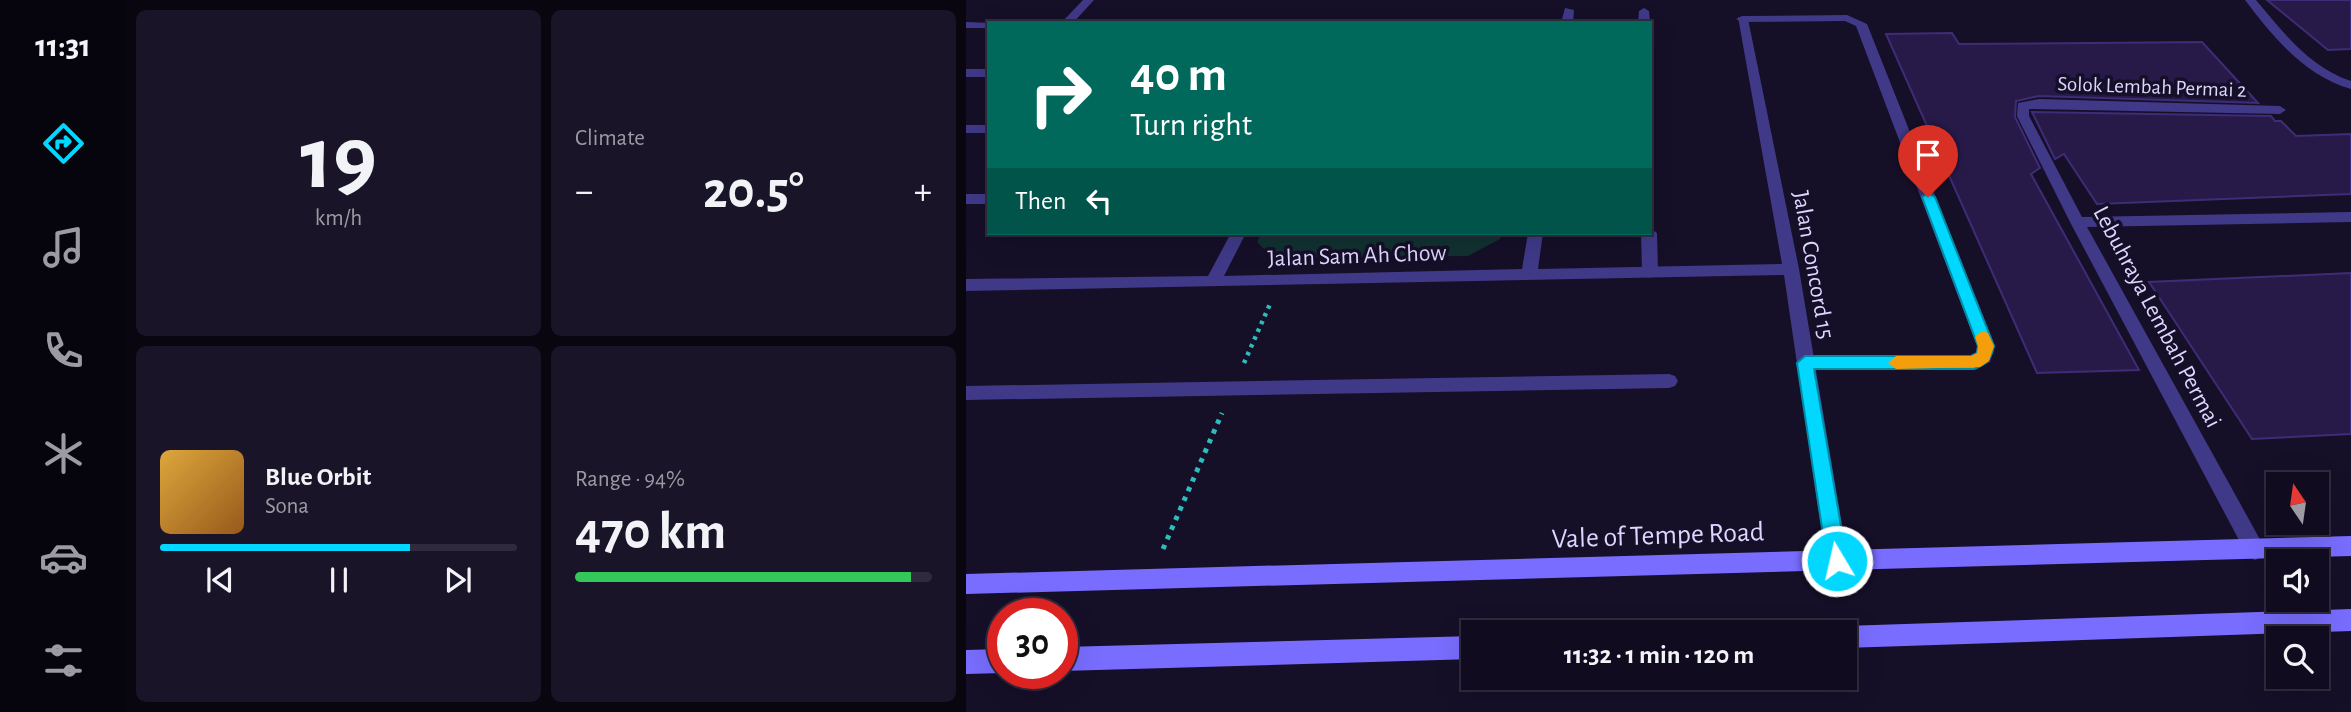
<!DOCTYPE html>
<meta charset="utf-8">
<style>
:root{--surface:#100b1e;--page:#191427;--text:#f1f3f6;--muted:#9c9ba4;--line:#302b3c;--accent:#02d7ff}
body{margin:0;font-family:"Alegreya Sans",sans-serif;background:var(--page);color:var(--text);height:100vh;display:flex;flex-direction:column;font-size:26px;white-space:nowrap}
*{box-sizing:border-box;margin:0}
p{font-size:23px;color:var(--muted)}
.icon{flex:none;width:38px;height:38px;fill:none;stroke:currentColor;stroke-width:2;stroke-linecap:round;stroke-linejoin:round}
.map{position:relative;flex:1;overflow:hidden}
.drawer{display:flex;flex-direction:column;gap:10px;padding:10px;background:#090610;width:840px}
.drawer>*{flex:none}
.guide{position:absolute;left:21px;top:21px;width:665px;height:214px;border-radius:0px;box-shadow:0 7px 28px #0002,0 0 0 2px var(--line);background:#00695c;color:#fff;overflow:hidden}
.needle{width:46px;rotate:347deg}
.tools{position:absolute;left:1300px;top:472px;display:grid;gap:14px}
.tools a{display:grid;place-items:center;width:63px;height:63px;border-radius:0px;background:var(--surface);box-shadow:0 7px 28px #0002,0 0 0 2px var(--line);font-size:35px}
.speed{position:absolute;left:21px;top:598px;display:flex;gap:14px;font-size:35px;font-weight:700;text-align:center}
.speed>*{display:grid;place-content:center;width:91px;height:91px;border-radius:50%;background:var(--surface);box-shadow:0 7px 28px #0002,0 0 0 2px var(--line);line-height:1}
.speed .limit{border:10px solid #d22;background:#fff;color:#111}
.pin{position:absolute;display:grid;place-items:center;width:60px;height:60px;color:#fff;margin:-72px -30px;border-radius:50% 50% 50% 0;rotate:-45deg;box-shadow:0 0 7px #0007}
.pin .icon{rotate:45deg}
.me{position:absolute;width:77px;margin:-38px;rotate:351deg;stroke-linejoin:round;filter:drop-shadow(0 0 5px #0008)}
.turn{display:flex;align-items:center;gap:24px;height:147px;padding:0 28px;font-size:32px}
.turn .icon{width:91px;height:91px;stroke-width:2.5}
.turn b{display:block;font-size:49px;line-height:60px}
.then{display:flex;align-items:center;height:66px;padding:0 28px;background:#0003;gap:14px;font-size:26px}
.big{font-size:52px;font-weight:700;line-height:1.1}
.drawer .widget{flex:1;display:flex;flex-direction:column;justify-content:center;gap:10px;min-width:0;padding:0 24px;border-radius:10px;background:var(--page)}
.drawer .dial{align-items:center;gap:0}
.dial b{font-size:91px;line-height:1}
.song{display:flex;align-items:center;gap:21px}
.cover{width:84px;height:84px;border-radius:10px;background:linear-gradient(135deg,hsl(40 70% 55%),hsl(30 70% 35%))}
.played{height:7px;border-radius:4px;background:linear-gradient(90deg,var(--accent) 70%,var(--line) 70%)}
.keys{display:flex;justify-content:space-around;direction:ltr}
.heat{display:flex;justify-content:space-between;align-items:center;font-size:38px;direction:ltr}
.charge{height:10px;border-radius:5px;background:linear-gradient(90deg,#34c759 94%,var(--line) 0)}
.drawer .tiles{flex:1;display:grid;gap:10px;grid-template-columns:repeat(2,1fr)}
.trip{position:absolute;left:495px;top:620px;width:396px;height:70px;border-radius:0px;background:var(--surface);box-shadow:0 7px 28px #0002,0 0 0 2px var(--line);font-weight:700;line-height:70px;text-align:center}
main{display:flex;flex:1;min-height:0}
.tab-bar{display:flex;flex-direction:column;width:126px;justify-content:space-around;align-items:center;background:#06040c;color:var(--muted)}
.tab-bar .icon{width:49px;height:49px}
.tab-bar .active{color:var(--accent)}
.tab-bar b{font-size:32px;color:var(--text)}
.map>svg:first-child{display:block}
.green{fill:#123132}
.building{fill:#271a49;stroke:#3f2c76;stroke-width:2}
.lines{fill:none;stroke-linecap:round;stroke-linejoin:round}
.path-far1{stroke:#2cbdbc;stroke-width:4.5;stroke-dasharray:3.5 5;stroke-linecap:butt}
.path{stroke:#2cbdbc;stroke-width:5;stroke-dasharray:4.5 6;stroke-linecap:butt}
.service{fill:#403988;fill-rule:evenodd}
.minor{fill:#403988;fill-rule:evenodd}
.secondary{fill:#796dff;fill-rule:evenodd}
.route{fill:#02d7ff;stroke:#018ca6;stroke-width:2}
.slow{fill:#f59e0b}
.labels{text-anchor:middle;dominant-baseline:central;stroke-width:7;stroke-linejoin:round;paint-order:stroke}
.far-street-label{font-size:21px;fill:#ddd6ff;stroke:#150f28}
.street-label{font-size:24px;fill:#ddd6ff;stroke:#150f28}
.near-street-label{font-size:28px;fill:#ddd6ff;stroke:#150f28}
</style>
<main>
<nav class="tab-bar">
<b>11:31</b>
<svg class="icon active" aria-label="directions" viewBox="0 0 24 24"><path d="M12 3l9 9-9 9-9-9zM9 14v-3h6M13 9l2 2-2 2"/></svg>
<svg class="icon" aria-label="music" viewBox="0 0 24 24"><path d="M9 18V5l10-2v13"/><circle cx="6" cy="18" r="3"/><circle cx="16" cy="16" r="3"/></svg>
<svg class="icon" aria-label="phone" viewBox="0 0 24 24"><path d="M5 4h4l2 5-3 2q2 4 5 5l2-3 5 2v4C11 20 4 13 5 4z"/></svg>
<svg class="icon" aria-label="climate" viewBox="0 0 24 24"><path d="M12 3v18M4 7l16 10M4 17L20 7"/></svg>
<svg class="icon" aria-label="car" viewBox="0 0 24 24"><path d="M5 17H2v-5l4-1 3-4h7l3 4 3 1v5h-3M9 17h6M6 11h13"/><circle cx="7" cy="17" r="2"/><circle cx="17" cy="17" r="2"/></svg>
<svg class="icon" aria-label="filters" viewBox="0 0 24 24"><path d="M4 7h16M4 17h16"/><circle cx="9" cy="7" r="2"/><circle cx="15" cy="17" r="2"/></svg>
</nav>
<section class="drawer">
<div class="tiles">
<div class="widget dial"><b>19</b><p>km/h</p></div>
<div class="widget"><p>Climate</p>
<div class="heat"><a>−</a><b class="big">20.5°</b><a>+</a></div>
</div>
<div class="widget">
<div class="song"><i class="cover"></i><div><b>Blue Orbit</b><p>Sona</p></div></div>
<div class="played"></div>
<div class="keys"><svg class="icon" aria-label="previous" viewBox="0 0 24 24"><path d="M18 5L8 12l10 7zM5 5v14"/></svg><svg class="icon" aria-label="pause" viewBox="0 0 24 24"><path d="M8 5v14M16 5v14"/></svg><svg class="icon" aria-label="next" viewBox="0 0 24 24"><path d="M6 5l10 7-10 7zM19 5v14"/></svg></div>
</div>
<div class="widget"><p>Range · 94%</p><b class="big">470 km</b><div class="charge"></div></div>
</div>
</section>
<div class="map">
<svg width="1385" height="712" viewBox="0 0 1385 712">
<rect width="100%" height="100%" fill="#150f28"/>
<polygon class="green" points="296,233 535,233 534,239 502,256 307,258 291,242"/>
<g class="building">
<polygon points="1301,0 1385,0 1385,49 1362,50"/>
<polygon points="986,33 993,44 1236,42 1292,103 1073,96 1050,101 1049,117 1074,168 1065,174 1173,370 1071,373 920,34"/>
<polygon points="1066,112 1305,116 1309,121 1315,121 1330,136 1385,134 1385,194 1131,204 1098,154 1089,159"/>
<polygon points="1385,273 1385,434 1286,439 1183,282"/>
</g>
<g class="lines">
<polyline class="path-far1" points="278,363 304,304"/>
<polyline class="path" points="197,549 256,413"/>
<g class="service">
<polygon points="117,0 128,0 107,23 95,23"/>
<path d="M1279 0H1290C1317 32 1344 68 1385 81V89C1339 76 1307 37 1279 0Z"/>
<polygon points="678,8 683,11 684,23 672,23 673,11"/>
<polygon points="881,15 901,24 1029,346 1024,362 1014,367 839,370 833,368 830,363 833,358 839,356 1006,355 1010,353 1011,346 890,26 879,21 776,22 770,19 776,16"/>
<rect x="0" y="69" width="23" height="8"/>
<rect x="0" y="194" width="23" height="10"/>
<polygon points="684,228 691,233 692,272 684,278 676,272 675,233 684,233"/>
<polygon points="703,374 709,376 712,381 709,386 703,388 0,400 0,386"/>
</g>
<g class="minor">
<polygon points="599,8 608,10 607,23 595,23"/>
<polygon points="772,17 782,19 833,269 882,561 879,568 871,571 863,568 860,561 818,275 0,291 0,279 242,276 265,233 280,233 258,276 556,269 562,233 577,233 572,269 816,264"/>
<polygon points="0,22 27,23 23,23 23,28 0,28"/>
<polygon points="1073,99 1314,106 1320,110 1314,114 1063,109 1063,116 1116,217 1385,212 1385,222 1121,227 1296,543 1300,550 1296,557 1289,560 1282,557 1104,222 1051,116 1052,103"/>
<rect x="0" y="125" width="23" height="8"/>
</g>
<g class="secondary">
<polygon points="1385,536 1385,556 0,594 0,574"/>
<polygon points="1385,609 1385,631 878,648 878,632 869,632 878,626"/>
<polygon points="508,636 508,659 96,671 96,647"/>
<polygon points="37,649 37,673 0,674 0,650"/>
</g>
</g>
<path class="route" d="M962 193 969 197 1028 346C1025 359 1021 364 1008 369H848L881 561 878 567 871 570 864 567 861 561 831 363 839 356H1005L1011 353 1012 346 956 197Z"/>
<polygon class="slow" points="1016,331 1022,333 1028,346 1023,361 1014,367 930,369 922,363 930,356 1005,356 1011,353 1012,346 1009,337"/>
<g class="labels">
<g class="far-street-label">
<text transform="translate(1186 87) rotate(2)">Solok Lembah Permai 2</text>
</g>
<g class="street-label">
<text transform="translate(391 256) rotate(-2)">Jalan Sam Ah Chow</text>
<text transform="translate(847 265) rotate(80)">Jalan Concord 15</text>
<text transform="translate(1191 317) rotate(62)">Lebuhraya Lembah Permai</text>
</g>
<g class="near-street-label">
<text transform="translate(692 536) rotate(-2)">Vale of Tempe Road</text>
</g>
</g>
</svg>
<div class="tools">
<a><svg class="needle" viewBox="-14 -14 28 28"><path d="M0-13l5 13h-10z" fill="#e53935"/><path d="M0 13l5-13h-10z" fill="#9c9ba4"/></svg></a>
<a><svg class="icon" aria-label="sound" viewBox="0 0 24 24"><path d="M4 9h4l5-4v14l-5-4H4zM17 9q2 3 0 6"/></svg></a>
<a><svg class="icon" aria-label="search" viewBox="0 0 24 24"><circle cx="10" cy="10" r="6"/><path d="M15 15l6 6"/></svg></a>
</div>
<div class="speed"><div class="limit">30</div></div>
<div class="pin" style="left:962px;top:197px;background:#d93025"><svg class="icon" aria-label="arrive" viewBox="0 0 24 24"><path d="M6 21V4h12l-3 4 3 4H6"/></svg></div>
<svg class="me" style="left:871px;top:561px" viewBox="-20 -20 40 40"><circle r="17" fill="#02d7ff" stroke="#fff" stroke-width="3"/><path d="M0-11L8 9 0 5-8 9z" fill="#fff"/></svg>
<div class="trip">11:32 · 1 min · 120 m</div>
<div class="guide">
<div class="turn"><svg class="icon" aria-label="right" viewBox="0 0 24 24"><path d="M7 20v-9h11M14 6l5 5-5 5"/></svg><div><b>40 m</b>Turn right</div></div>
<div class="then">Then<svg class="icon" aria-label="left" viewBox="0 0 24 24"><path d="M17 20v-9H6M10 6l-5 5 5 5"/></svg></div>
</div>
</div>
</main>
